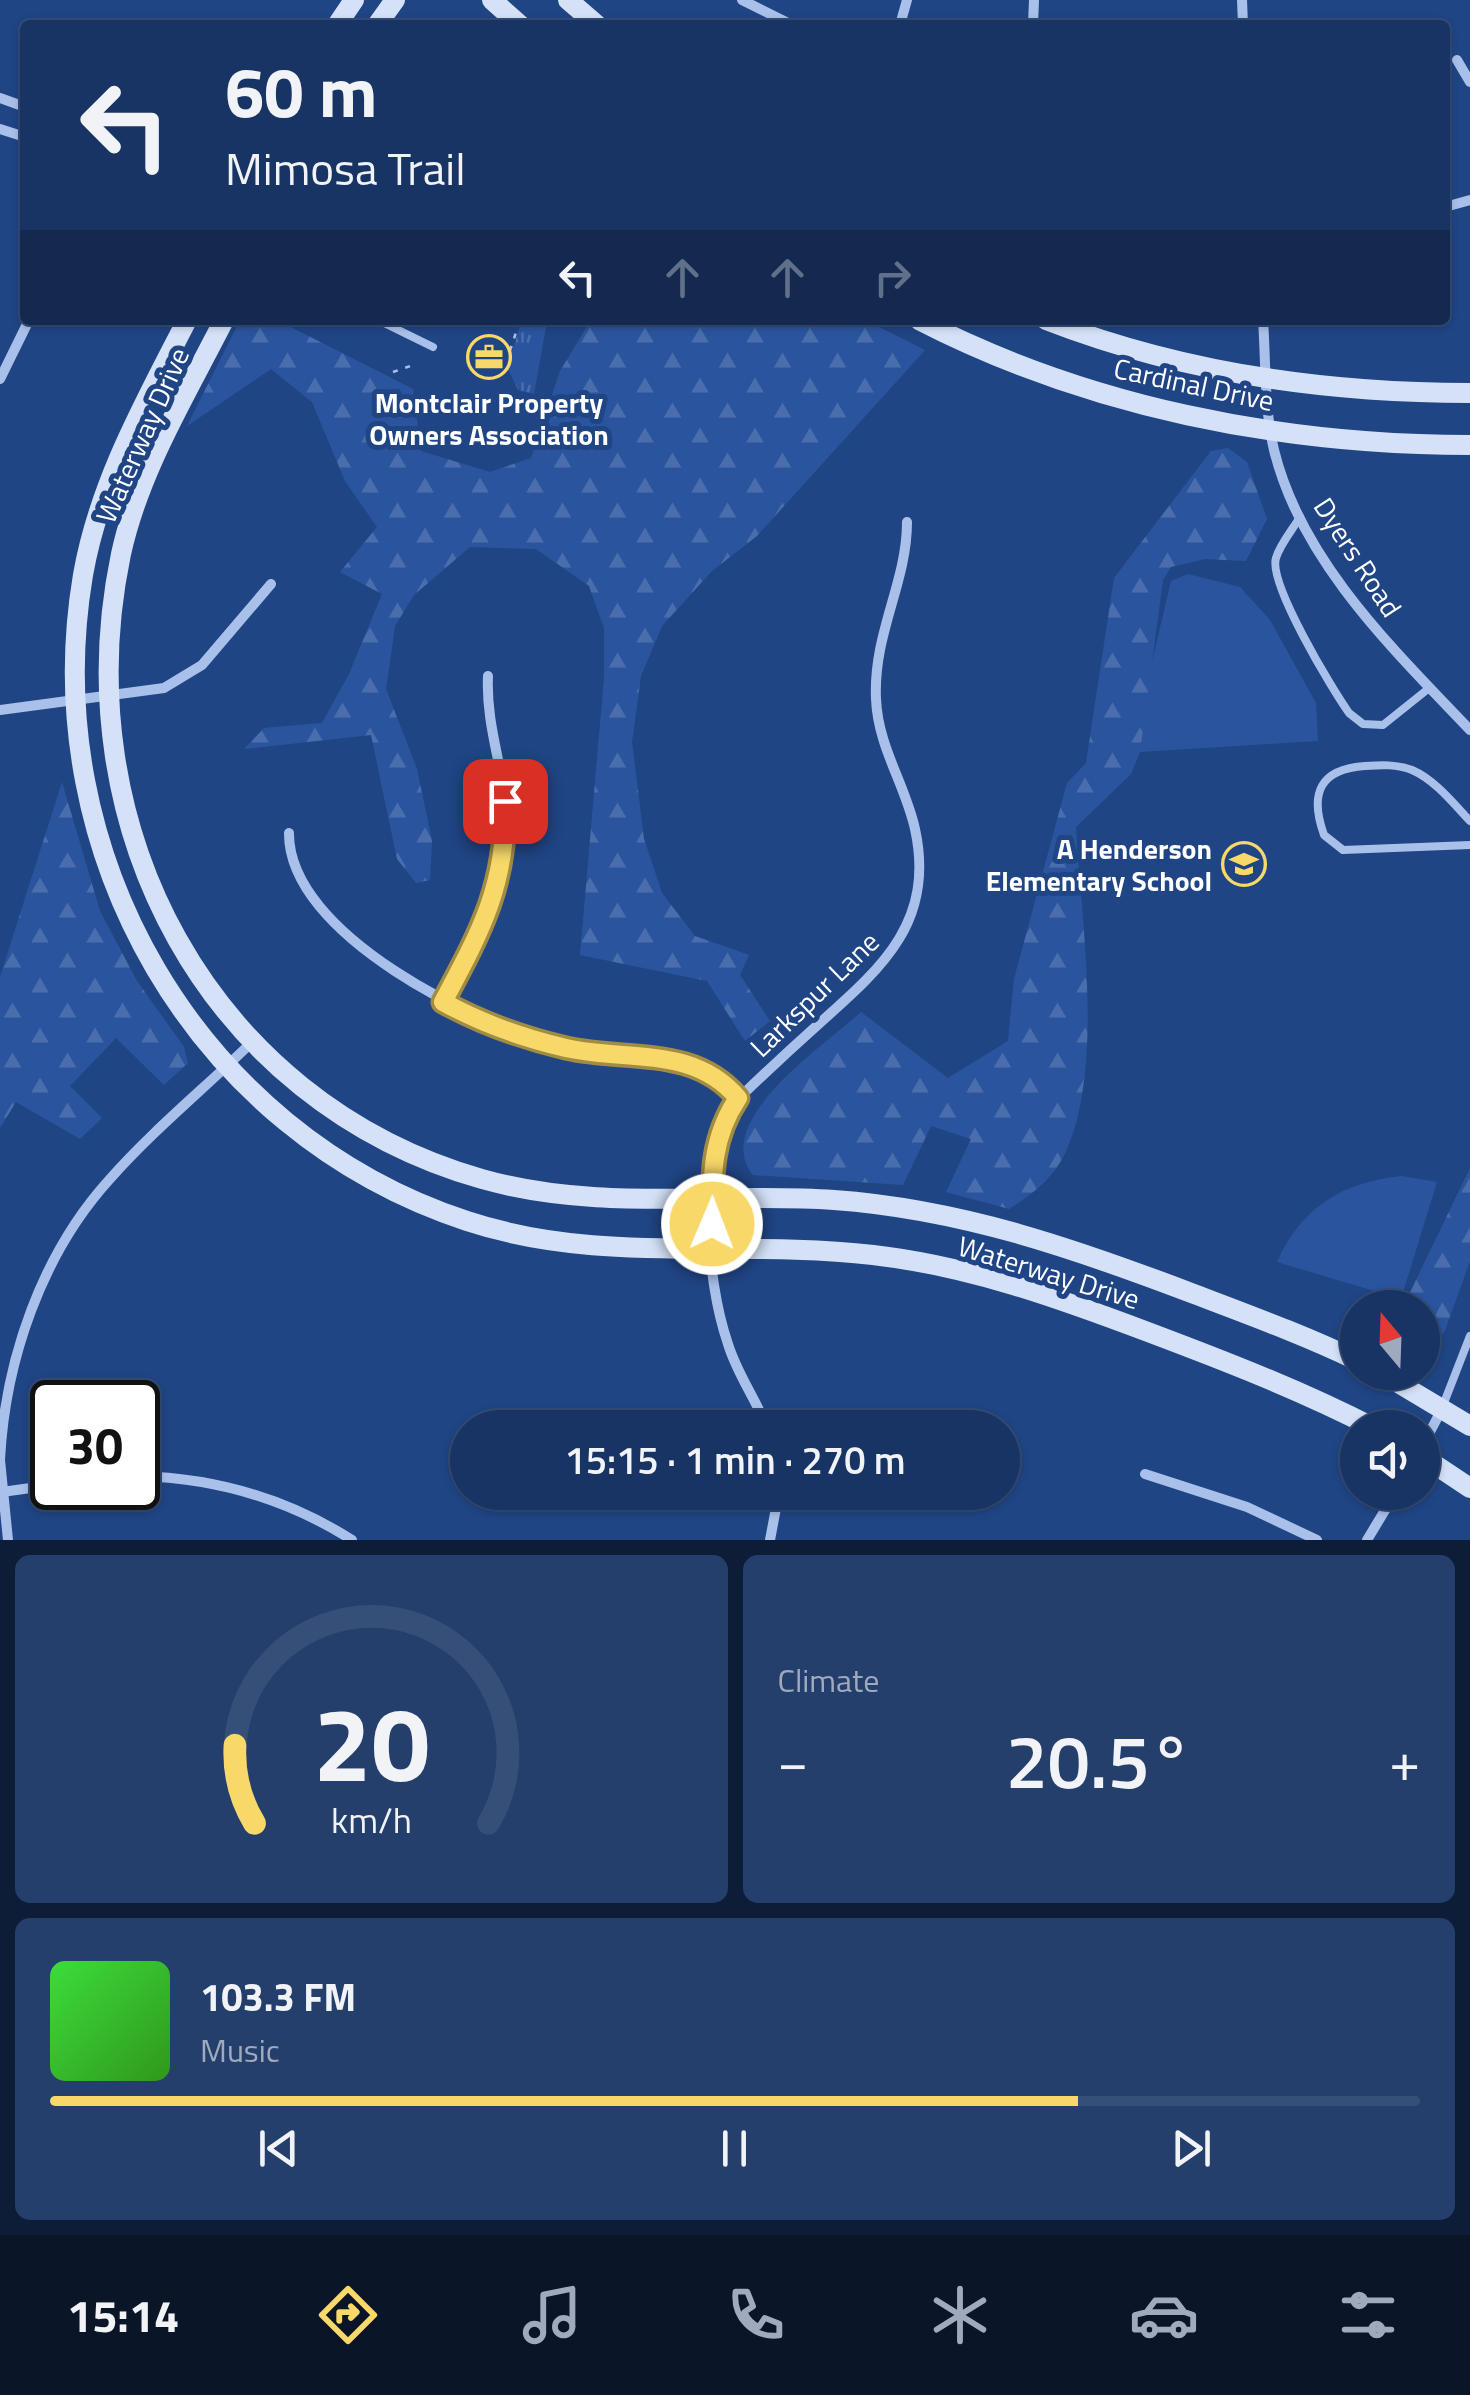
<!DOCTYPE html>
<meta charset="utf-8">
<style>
:root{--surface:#183464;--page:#253f6d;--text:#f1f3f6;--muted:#9faabf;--line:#364f78;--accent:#f7d869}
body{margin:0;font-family:"Titillium Web",sans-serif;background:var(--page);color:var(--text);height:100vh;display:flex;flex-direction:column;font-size:38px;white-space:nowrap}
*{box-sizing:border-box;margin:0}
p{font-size:32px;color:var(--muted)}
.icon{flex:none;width:55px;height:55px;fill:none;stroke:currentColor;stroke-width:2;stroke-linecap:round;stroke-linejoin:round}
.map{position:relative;height:1540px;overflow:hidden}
.panel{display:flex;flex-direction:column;gap:15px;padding:15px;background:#0d1d37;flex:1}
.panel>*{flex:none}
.top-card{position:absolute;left:20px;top:20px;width:1430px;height:305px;border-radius:10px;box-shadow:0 2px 8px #0004,0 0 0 2px var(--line);background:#183464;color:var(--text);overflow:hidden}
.needle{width:65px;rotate:341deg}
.controls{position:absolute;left:1340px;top:1290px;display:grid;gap:20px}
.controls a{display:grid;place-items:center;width:100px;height:100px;border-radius:50%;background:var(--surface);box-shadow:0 2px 8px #0004,0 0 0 2px var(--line);font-size:50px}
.speed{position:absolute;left:30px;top:1380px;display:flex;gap:20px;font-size:50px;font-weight:700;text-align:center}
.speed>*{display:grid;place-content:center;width:130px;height:130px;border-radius:50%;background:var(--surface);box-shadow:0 2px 8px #0004,0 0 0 2px var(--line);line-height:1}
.speed .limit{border:5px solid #111;border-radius:15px;background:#fff;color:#111}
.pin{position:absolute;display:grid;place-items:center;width:85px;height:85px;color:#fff;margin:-42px;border-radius:20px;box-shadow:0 5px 15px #0006}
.me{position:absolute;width:110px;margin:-55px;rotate:1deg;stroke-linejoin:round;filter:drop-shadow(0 0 8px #0008)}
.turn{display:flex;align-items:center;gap:35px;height:210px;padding:0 40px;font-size:45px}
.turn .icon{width:130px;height:130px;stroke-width:2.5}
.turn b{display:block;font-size:70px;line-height:85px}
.lanes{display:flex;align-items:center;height:95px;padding:0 40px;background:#0003;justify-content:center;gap:50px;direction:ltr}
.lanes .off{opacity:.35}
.big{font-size:75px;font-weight:600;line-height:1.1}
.panel .tile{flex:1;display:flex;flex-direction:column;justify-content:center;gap:15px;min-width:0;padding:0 35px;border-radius:15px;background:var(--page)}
.panel .dial{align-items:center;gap:0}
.dial svg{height:260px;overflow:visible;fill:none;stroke:var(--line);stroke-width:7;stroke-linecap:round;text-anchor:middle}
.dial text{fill:var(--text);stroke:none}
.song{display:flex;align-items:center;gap:30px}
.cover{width:120px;height:120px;border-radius:15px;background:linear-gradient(135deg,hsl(120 70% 55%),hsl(110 70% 35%))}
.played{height:10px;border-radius:5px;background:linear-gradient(90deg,var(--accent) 75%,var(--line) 75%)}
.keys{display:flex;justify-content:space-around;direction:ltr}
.heat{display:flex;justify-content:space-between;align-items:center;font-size:55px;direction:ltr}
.panel .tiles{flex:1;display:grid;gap:15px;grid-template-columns:1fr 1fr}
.tile:last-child{grid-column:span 2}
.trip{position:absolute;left:450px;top:1410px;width:570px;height:100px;border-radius:50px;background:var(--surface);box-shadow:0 2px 8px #0004,0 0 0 2px var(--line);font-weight:600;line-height:100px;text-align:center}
.tabs{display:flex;height:160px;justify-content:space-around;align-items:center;background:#0a1528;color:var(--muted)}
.tabs .icon{width:70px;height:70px}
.tabs .current{color:var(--accent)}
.tabs b{font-size:45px;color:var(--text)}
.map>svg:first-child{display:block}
.grass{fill:#2a559e}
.forest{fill:url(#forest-firs)}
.park{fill:url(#park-tufts)}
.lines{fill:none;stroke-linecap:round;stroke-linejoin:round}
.path{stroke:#a9c1ea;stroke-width:2.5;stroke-dasharray:5 8;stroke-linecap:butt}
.lane{stroke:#a9c1ea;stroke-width:8}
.street{stroke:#a9c1ea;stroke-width:10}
.secondary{stroke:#d4e1f7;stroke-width:20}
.route-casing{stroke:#a18c44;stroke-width:25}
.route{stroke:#f7d869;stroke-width:18}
.labels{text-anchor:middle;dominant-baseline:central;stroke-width:10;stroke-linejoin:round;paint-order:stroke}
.street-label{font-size:28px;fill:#fff;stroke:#204585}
.poi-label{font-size:28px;font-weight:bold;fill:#fff;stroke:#204585}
</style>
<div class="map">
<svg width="1470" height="1540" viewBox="0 0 1470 1540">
<defs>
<pattern id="forest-firs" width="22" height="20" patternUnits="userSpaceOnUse" patternTransform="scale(2.5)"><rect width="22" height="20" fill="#2a559e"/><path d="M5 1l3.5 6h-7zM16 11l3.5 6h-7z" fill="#4a6ead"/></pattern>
<pattern id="park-tufts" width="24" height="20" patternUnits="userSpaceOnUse" patternTransform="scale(2.5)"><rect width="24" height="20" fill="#2a559e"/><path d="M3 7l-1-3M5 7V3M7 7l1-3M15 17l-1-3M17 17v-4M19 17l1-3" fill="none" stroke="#4a6ead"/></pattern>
</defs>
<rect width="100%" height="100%" fill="#204585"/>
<g class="grass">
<polygon points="1188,574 1240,587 1270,620 1316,703 1318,741 1140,752 1146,687 1171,581"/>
<path d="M1402 1176 1437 1182 1401 1299 1277 1262C1301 1207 1343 1182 1402 1176Z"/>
</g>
<g class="forest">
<polygon points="240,320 277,320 413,389 421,451 490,472 531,458 560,371 591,320 865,320 925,350 757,536 712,571 662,626 641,676 632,742 644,839 662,893 695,936 749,955 740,975 770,1021 745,1041 707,981 580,955 604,678 604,628 589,586 536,549 470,547 414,595 395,626 386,689 417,769 432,841 430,880 416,883 397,859 371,735 244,749 264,728 322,723 349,674 382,594 340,572 377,527 345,481 312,402 271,369 187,426"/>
<path d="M1228 448 1247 462 1267 519 1246 561 1205 559 1171 567 1163 580 1140 752 1131 774 1076 827C1081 921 1104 1062 1067 1149 1055 1177 1034 1193 1009 1209L946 1192 971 1139 931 1126 903 1185 753 1175C710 1121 824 1046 861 1012L948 1078 1008 1041 1014 979 1067 783 1086 763 1114 578 1211 451Z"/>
<polygon points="62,782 100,911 137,981 184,1047 188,1063 164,1085 116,1038 70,1086 102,1118 80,1139 16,1102 0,1128 0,977"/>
<polygon points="1470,1168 1470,1261 1444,1333 1423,1339 1422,1308 1403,1307"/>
</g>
<polygon class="park" points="522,320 547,321 534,394 518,390 507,367"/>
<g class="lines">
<g class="path">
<polyline points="506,363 520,320"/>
<polyline points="393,372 416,364"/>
<polyline points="1394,1416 1400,1407"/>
</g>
<g class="lane">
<polyline points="378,320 433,347"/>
<path d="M1300 517C1293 529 1280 544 1276 558 1268 583 1332 689 1349 713L1363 724 1383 725 1428 689"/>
<path d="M1470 821C1453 803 1435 780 1412 770 1397 764 1381 765 1365 766 1320 769 1309 793 1324 835L1343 850 1470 845"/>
<polyline points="1442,1408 1470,1336"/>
</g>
<g class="street">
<polyline points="742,0 792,25"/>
<polyline points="1242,0 1243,25"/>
<polyline points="900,25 907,0"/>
<polyline points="1033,25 1034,0"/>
<polyline points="1457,60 1470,82"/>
<polyline points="0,98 25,107"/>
<polyline points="0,129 25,137"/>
<polyline points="1445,207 1470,200"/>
<path d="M1263 320C1266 362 1264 408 1274 450 1301 561 1394 650 1470 730"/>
<polyline points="0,379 29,320"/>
<polyline points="0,710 164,688 202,665 271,584"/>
<path d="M289 833C288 935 480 1027 563 1047 626 1063 692 1044 739 1098"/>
<path d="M443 1002C478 937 514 875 505 798 499 756 486 719 488 676"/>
<path d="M767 1428C756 1399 737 1374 728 1344 705 1277 697 1158 739 1098 766 1072 794 1046 822 1021 884 966 935 920 915 829 905 784 878 747 876 699 873 633 907 583 907 522"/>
<polyline points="1422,1447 1442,1409"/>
<path d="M0 1460C5 1360 42 1254 109 1180 153 1130 205 1088 252 1042"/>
<polyline points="0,1460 8,1540"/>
<polyline points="1145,1474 1247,1507 1317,1540"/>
<path d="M138 1476C216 1478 286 1498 352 1540"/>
<polyline points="2,1492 52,1485"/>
<polyline points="770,1540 779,1492"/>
<polyline points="1367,1540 1396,1492"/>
</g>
<g class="secondary">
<polyline points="492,0 520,25"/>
<polyline points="568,0 597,25"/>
<polyline points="337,25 354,0"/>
<polyline points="377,25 395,0"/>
<path d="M187 320C145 402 99 483 83 575 36 853 196 1132 467 1221 600 1265 736 1239 873 1255 969 1266 1058 1298 1148 1332 1225 1361 1300 1390 1374 1428"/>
<path d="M224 320C186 395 139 471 121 554 64 826 208 1101 482 1179 598 1212 716 1192 834 1200 961 1209 1076 1249 1194 1294 1249 1315 1304 1335 1358 1361"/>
<path d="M919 320C1088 407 1281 445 1470 445"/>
<path d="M1046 320C1182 373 1325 393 1470 393"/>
<polyline points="1380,1372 1470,1426"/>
<polyline points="1422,1456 1470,1488"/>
</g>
</g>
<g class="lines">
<g class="route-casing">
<path id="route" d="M505 801C507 884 481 931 443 1002 481 1023 523 1038 566 1048 628 1062 693 1045 738 1098 711 1138 712 1177 712 1224"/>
</g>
<use href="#route" class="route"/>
</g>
<defs>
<g id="office-ring" transform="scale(2.25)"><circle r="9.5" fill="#204585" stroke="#f7d869" stroke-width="1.5"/><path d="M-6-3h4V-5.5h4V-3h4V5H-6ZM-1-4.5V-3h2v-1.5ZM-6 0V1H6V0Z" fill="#f7d869"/></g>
<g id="school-ring" transform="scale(2.25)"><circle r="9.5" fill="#204585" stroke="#f7d869" stroke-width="1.5"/><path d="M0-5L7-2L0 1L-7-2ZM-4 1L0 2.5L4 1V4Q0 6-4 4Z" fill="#f7d869"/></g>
</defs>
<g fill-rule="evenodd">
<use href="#office-ring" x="489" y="357"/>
<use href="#school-ring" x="1244" y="864"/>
</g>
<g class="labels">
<g class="street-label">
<text transform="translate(1194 384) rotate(12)">Cardinal Drive</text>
<text transform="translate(142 435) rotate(-66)">Waterway Drive</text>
<text transform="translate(1358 557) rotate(57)">Dyers Road</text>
<text transform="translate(814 994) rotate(-44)">Larkspur Lane</text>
<text transform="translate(1049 1272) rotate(17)">Waterway Drive</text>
</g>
<g class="poi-label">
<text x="489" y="402">Montclair Property<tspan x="489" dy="32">Owners Association</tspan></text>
<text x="1212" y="848" text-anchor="end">A Henderson<tspan x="1212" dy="32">Elementary School</tspan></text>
</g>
</g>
</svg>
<div class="controls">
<a><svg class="needle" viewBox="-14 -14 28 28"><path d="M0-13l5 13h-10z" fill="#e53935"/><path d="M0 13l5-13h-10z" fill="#9faabf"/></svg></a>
<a><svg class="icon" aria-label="sound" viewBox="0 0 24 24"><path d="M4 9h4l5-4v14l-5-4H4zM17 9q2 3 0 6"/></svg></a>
</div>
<div class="speed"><div class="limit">30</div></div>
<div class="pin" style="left:505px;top:801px;background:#d93025"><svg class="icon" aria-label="arrive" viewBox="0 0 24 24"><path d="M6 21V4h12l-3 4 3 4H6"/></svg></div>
<svg class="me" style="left:712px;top:1224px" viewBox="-20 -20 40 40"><circle r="17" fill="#f7d869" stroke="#fff" stroke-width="3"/><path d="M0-11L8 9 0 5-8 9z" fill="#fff"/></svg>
<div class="trip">15:15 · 1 min · 270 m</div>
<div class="top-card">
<div class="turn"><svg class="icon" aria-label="left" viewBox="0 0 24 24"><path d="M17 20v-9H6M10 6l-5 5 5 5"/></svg><div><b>60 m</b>Mimosa Trail</div></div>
<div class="lanes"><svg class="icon" aria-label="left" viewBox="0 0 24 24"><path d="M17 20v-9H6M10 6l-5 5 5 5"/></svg><svg class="icon off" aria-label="ahead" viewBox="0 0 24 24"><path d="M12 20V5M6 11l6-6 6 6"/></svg><svg class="icon off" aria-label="ahead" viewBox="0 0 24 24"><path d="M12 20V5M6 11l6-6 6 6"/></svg><svg class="icon off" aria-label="right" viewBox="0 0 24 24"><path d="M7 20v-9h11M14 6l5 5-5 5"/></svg></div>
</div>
</div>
<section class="panel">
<div class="tiles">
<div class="tile dial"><svg viewBox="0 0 100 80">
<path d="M14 69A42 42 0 1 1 86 69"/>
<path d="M14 69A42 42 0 0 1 8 45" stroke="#f7d869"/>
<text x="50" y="56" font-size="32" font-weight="700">20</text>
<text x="50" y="72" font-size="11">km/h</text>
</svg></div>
<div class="tile"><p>Climate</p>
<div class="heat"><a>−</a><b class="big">20.5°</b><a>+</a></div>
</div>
<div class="tile">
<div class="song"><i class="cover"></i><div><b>103.3 FM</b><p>Music</p></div></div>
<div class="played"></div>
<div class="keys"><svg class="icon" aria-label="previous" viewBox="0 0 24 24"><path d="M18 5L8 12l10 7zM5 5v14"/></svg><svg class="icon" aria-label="pause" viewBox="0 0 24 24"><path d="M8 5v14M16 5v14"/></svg><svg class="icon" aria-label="next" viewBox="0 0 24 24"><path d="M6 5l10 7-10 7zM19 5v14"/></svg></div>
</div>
</div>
</section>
<nav class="tabs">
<b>15:14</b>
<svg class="icon current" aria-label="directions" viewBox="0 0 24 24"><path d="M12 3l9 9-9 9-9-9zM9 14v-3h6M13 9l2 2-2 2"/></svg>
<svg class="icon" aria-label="music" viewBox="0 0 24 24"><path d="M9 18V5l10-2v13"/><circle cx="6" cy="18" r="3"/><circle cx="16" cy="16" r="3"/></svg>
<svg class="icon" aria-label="phone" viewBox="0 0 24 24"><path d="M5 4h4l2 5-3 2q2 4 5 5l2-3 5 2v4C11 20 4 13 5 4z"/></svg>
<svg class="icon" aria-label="climate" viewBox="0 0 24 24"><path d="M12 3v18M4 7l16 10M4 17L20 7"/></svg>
<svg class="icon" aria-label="car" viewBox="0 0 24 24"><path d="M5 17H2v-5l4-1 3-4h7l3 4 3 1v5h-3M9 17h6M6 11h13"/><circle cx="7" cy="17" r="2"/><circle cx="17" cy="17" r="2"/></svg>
<svg class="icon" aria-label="filters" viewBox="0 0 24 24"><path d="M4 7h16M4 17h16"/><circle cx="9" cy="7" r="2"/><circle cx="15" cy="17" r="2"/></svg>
</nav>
